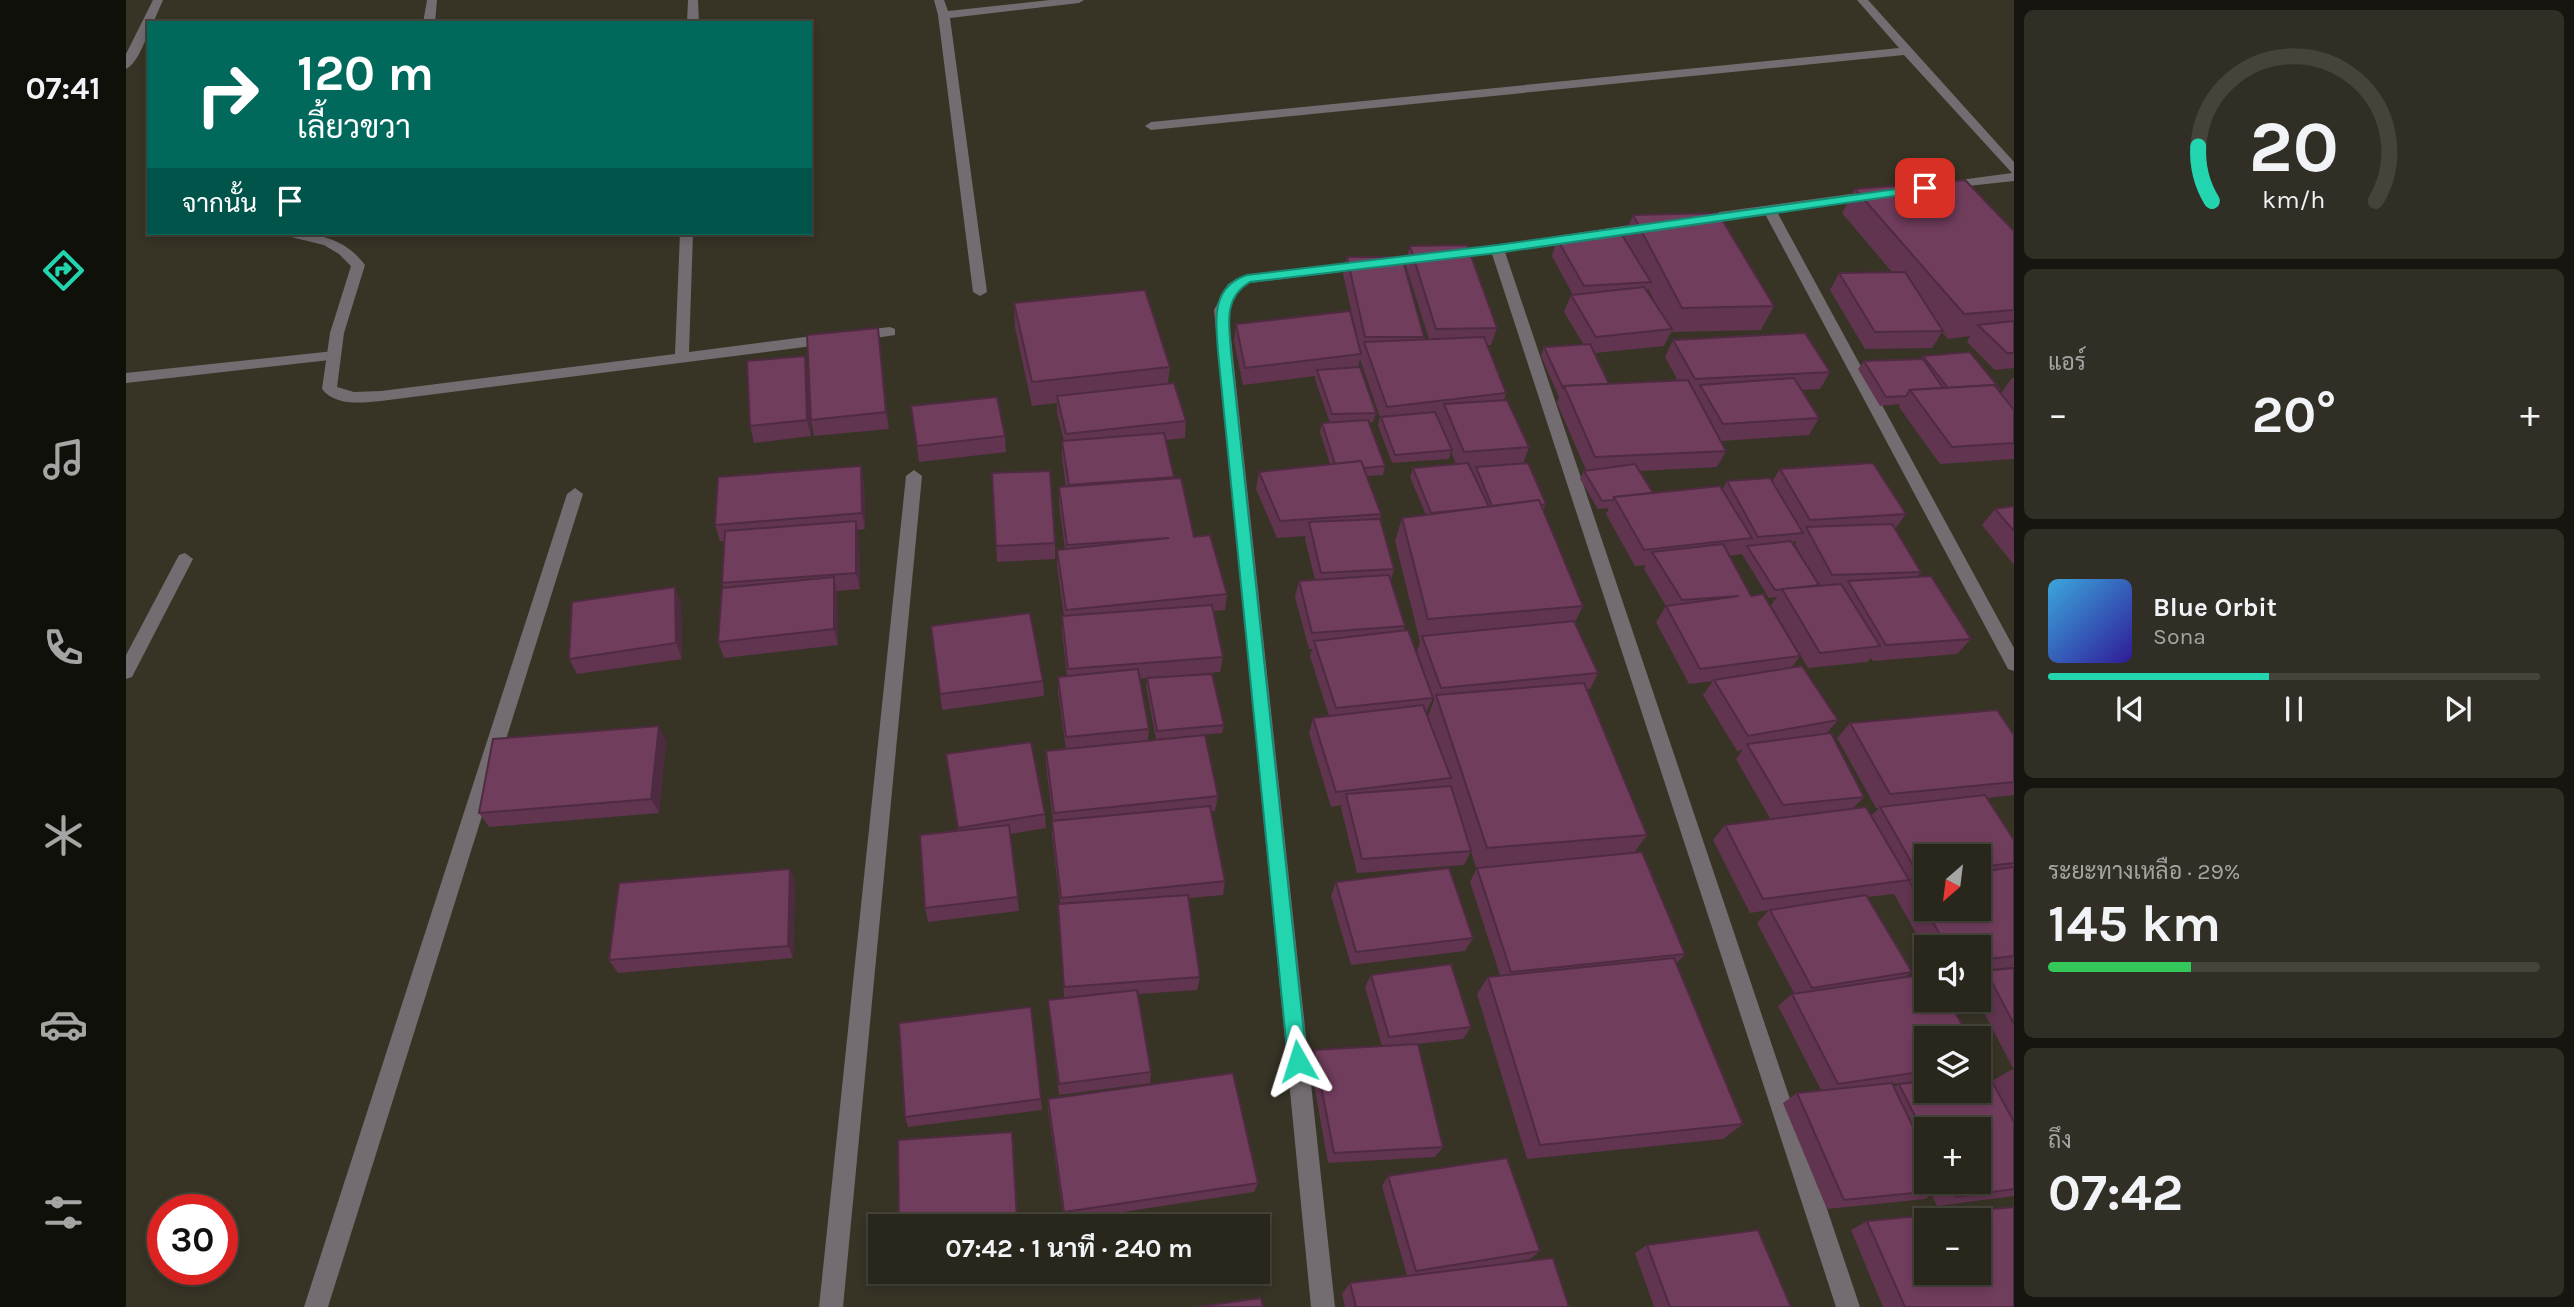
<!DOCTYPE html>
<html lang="th">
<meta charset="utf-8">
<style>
:root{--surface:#29271c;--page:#312f25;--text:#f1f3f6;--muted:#a5a5a3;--line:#45443b;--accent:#22d5af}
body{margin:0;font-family:Karla,Sarabun,sans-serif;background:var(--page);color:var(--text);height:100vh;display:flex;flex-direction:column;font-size:26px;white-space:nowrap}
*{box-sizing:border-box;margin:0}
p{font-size:23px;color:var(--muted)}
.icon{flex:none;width:38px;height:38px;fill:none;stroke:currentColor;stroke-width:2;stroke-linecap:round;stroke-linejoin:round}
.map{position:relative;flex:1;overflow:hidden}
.drawer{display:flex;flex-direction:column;gap:10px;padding:10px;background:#17150f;width:560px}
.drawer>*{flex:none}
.guide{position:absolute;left:21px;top:21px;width:665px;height:214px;border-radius:0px;box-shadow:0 4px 10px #0003,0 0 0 2px var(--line);background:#00695c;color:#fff;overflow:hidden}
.needle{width:46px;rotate:208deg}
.fabs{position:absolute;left:1788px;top:844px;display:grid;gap:14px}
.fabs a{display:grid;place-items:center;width:77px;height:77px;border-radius:0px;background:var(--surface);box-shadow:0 4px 10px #0003,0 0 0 2px var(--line);font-size:35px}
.speed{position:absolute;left:21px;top:1194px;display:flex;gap:14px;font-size:35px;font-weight:700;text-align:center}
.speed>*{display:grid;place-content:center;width:91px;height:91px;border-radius:50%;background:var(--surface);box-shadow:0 4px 10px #0003,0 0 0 2px var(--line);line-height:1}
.speed .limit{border:10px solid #d22;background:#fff;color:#111}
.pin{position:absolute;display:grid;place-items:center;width:60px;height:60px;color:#fff;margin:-30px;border-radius:14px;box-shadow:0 4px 10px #0006}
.me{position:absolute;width:77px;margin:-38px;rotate:354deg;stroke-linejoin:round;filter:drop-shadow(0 0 5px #0008)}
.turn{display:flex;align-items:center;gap:24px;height:147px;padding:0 35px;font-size:32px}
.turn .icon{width:91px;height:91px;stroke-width:2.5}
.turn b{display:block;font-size:49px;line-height:60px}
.then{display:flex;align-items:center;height:66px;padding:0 35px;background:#0003;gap:14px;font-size:26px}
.big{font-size:52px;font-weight:700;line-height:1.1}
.drawer .card{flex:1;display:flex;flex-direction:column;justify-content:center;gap:10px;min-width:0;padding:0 24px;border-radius:10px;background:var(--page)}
.drawer .dial{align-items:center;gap:0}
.dial svg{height:182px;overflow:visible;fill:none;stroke:var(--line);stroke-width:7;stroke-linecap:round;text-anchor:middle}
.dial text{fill:var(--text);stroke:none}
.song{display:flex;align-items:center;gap:21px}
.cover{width:84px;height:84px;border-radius:10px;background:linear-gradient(135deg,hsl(200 70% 55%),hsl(250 70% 35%))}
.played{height:7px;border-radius:4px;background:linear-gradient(90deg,var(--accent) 45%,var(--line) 45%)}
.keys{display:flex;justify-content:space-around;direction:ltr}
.heat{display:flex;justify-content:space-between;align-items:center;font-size:38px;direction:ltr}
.charge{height:10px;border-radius:5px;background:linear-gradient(90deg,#34c759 29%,var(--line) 0)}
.trip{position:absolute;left:742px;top:1214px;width:402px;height:70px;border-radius:0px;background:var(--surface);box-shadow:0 4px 10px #0003,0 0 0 2px var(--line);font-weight:700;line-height:70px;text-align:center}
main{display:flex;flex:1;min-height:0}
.menu{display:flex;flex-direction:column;width:126px;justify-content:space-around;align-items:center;background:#10100b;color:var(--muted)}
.menu .icon{width:49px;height:49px}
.menu .selected{color:var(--accent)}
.menu b{font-size:32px;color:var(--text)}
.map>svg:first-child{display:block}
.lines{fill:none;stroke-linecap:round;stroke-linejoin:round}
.service{fill:#736c71;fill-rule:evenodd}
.minor{fill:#736c71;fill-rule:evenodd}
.wall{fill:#613450;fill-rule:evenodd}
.shaded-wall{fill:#4f2b41}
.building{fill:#713d5d;stroke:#4f2b41;stroke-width:2;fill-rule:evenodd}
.route{fill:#22d5af;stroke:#168a72;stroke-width:2}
</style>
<main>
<nav class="menu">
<b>07:41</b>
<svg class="icon selected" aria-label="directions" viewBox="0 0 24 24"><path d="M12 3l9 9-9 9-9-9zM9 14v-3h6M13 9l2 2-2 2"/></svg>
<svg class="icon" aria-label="music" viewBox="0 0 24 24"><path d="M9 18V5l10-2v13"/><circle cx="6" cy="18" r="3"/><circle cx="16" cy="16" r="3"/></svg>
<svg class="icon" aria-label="phone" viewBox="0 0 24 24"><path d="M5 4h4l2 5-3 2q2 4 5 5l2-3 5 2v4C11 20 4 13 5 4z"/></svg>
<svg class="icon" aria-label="climate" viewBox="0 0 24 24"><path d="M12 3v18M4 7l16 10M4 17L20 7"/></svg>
<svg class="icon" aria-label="car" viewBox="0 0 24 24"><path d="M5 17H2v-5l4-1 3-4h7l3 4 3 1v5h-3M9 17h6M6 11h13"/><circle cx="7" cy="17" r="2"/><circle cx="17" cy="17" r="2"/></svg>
<svg class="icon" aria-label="filters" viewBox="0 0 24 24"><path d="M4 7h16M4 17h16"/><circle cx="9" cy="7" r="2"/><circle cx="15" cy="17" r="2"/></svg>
</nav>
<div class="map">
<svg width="1888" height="1307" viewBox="0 0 1888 1307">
<rect width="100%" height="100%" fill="#373426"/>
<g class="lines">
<polygon class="service" points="208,351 213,353 215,356 213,359 0,383 0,373"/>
<g class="minor">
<path d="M27 0H37L27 23H23C23 36 11 64 0 69V54Z"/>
<polygon points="301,0 311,0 309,23 297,23"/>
<polygon points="562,0 572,0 573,23 561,23"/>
<polygon points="808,0 818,0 822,11 924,0 958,0 953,3 824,18 861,292 854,296 847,292 812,15"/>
<polygon points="1731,0 1742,0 1888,162 1888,181 1814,189 1814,183 1819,182 1886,173 1778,55 1025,130 1019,126 1025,122 1773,48"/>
<polygon points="1746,191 1751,192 1751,198 1651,212 1888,648 1888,671 1882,669 1639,214 1572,223 1565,219 1572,215"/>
<polygon points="1524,222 1531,226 1529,229 1379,252 1734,1307 1710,1307 1366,254 1124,283 1112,290 1102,310 1209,1307 1185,1307 1088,310 1102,284 1121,275 1371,245"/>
<path d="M160 233C191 233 219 238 239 265L218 333 211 387 228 392 255 391 549 354 554 233H567L563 352 702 334 709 339 702 344 255 401C235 403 209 406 196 389L204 333 225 266 213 254 198 245 161 236Z"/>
<polygon points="764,327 769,329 769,335 730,341 723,336 730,331"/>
<polygon points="788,470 796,476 717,1307 693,1307 780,476"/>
<polygon points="449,488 457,494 202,1307 178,1307 441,494"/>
<polygon points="59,553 67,559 6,677 0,679 0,655 53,555"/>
</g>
</g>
<g class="wall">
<polygon points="1729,189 1888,231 1888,368 1869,370 1841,342 1844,336 1822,339 1816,332 1806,348 1739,349 1704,290 1713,273 1766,272 1716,213"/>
<path d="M1507 215 1648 306 1635 330 1545 332 1538 346 1469 353 1483 384 1552 381 1539 357 1547 340 1704 372 1694 389 1675 390 1693 418 1683 435 1595 441 1600 451 1591 467 1514 471 1527 493 1596 490 1601 481 1646 482 1654 469 1780 514 1769 529 1795 572 1791 577 1845 639 1831 654 1747 661 1745 658 1741 662 1682 668 1645 605 1651 597 1643 598 1616 554 1603 556 1625 596 1674 656 1666 667 1712 720 1700 734 1738 797 1726 809 1745 816 1753 808H1750L1711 738 1724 723 1888 735V795L1861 798 1888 840V967L1853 970V947H1801V953L1768 894 1741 897 1786 972 1779 977 1801 1038V1079L1767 1084 1768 1087 1773 1084 1888 1122V1196L1811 1206 1806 1195 1799 1199 1701 1209 1657 1103 1671 1093 1695 1090 1652 1006 1666 994 1668 993 1631 923 1643 910 1624 913 1587 840 1599 825 1645 820 1610 759 1617 750 1611 751 1577 695 1587 681 1563 684 1530 622 1540 606 1518 569 1520 565 1509 566 1480 514 1483 508 1472 509 1454 479 1458 471 1460 470 1431 403 1433 397 1415 356 1418 347 1458 345 1438 312 1445 295H1447L1426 256 1431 239 1498 238ZM1522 288 1533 310 1521 291ZM1671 541 1669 544 1682 567 1666 542ZM1801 856H1853V908H1801ZM1801 1129 1853 1181H1801Z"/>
<path d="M1284 246 1371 328 1365 345H1361L1380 393 1378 400 1403 447 1397 464 1420 504 1417 511 1457 606 1449 622 1472 673 1464 689H1460L1521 835 1508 853 1559 954 1550 964 1617 1124 1597 1139 1401 1159 1351 994 1362 977 1374 975 1344 882 1351 868 1391 864 1350 868 1344 848 1345 851 1338 865 1231 873 1215 808 1216 805 1205 807 1183 733 1187 718 1203 716 1184 656 1186 649H1183L1169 597 1173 581 1189 580 1179 539 1180 536 1151 538 1130 489 1133 472 1204 464 1194 432 1196 423H1204L1189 379V376L1117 385 1108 341 1110 324 1235 354 1217 274 1221 257 1298 337 1297 339H1303L1279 263ZM1234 359 1254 417 1252 425 1266 463 1323 459 1325 451 1330 464 1287 468 1284 477 1300 515 1276 518 1269 541 1294 642 1291 651 1308 700 1302 716 1300 713 1307 698 1278 631 1279 626 1265 580 1268 569 1254 519 1255 514 1241 476 1257 475 1259 466 1243 422H1247L1250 413 1232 367Z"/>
<polygon points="888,303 1044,367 1042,383 1060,421 1059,438 1040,440 1048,479 1068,537 1101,594 1099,610 1088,611 1097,657 1094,672 1025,678 1098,725 1096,733 1030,739 1020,686 1021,678 1013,679 1023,729 1022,740 1092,796 1089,811 1085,811 1099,881 1097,895 1063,898 1074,977 1071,990 1012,994 1025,1072 1024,1083 933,1095 923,1012 922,1000 938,998 933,917 932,904 934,904 926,835 926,821 927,821 920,766 920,751 940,749 932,692 932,677 941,676 936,632 936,616 938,616 931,566 931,550 939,549 933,504 933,487 940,487 936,458 936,441 938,441 931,413 931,403 906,406 889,327"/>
<polygon points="754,345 763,429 688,436 685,420"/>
<polygon points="1797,356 1874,389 1873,391 1875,393 1886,378 1888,378 1888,459 1814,464 1773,407 1774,404 1754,406 1732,369 1738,361 1794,360"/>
<polygon points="682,373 685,436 628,443 624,426"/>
<polygon points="785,406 879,436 880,452 793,462"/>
<polygon points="866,473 929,543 929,559 871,562"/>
<polygon points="738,483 739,529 731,530 733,538 734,589 711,591 712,645 598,658 592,642 597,588 596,583 599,541 594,541 589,525"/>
<polygon points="1888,506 1888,565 1856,525 1869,509"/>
<polygon points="555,603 556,659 451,674 443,659"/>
<polygon points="805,626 917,681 918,696 816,710"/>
<polygon points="540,741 533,813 363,827 353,813"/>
<polygon points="820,754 919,814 920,828 884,834 893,911 802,922 799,908 832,831"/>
<polygon points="664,869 669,883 667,958 492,973 483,960"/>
<polygon points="1210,882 1347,938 1339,951 1225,965 1205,896"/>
<polygon points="1888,968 1888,1122 1866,1081 1885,1070 1888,1070 1851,999 1853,999 1853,975 1860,971"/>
<polygon points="1245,975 1345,1027 1337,1039 1291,1044 1317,1147 1309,1157 1202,1163 1184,1061 1188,1050 1256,1046 1239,987"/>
<polygon points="915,1099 916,1110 782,1127 779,1117"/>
<polygon points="922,1099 1132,1183 1128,1192 938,1221 922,1110"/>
<polygon points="887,1142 892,1227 773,1227"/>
<polygon points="1262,1176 1414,1251 1404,1259 1361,1266 1443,1307 1219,1307 1216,1294 1224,1283 1281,1276 1256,1186"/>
<polygon points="1741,1221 1888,1307 1757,1307 1725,1230"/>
<polygon points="1521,1245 1665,1307 1528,1307 1509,1253"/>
</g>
<g class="shaded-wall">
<polygon points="752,328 754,345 763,429 760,412"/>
<polygon points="679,356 682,373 685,436 681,420"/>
<polygon points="735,466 738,483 739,529 736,513"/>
<polygon points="730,521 733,538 734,589 730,573"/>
<polygon points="708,577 711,594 712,645 708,629"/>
<polygon points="549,587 555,603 556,659 550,643"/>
<polygon points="533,726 540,741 533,813 525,799"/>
<polygon points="664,869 669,883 667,958 662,946"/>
</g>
<g class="building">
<polygon points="1839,180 1888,231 1888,310 1838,314 1729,189"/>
<polygon points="1592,213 1648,306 1556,308 1507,215"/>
<polygon points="1496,235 1525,282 1458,286 1431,239"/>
<polygon points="1341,245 1371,328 1310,329 1284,246"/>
<polygon points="1221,257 1276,257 1298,337 1239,337"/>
<polygon points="1779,272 1817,331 1749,332 1713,273"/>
<polygon points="1518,287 1546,329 1470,337 1445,295"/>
<polygon points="1019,290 1044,367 906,382 888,303"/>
<polygon points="1224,311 1235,354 1119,368 1110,324"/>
<polygon points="1888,321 1888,353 1881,353 1852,325"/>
<polygon points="752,328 760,412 685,420 681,335"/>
<polygon points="1679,333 1704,372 1569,379 1547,340"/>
<polygon points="1358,337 1380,393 1261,407 1238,342"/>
<polygon points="1464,344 1483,384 1438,386 1437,388 1418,347"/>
<polygon points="1844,352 1874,389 1872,389 1868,385 1822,388 1797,356"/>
<polygon points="679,356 681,420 624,426 621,361"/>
<polygon points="1797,359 1817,388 1784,390 1780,396 1760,397 1738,361"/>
<polygon points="1234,367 1250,413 1206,414 1191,370"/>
<polygon points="1668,378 1693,418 1597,424 1574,385"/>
<polygon points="1562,380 1600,451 1469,457 1438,386"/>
<polygon points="1048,383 1060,421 940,434 931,396"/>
<polygon points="1868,385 1888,410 1888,443 1826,447 1784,390"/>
<polygon points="871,397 879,436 791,446 785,406"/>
<polygon points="1381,400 1403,447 1338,452 1318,404"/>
<polygon points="1309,412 1326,450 1269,455 1255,417"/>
<polygon points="1242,420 1259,466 1238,468 1235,461 1209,464 1196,423"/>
<polygon points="1038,433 1048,477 943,485 936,441"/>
<polygon points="1235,461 1255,514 1154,521 1133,472"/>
<polygon points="1342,463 1363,507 1305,513 1287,468"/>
<polygon points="1402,463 1420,504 1415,505 1413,500 1366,506 1350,467"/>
<polygon points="1747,463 1780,514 1684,520 1654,469"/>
<polygon points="1509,464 1527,493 1488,497 1487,500 1476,501 1458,471"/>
<polygon points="735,466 736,513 589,525 592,477"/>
<polygon points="924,471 929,543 870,546 866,473"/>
<polygon points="1055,478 1068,537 1084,535 1101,594 940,610 931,550 1043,538 941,545 933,487"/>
<polygon points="1644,478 1677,533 1632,537 1601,481"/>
<polygon points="1594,486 1626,538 1518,550 1488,497"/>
<polygon points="1413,500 1457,606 1302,619 1276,518"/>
<polygon points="1888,506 1888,531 1869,509"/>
<polygon points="1254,519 1268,569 1195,573 1183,522"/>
<polygon points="730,521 730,573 596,583 599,531"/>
<polygon points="1766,524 1795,572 1706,575 1680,527"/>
<polygon points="1665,541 1693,585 1649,590 1621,546"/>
<polygon points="1597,544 1625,596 1637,594 1674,656 1574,669 1540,606 1613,596 1556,600 1526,552"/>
<polygon points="1263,575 1279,626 1186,633 1173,581"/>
<polygon points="1805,576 1845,639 1760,645 1722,581"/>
<polygon points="708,577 708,629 592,642 596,588"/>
<polygon points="1715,584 1754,646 1694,653 1656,589"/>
<polygon points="549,587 550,643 443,659 446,602"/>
<polygon points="1086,605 1097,657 942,669 936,616"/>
<polygon points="904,613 917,681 814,694 805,626"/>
<polygon points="1448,621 1472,673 1315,688 1296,636"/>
<polygon points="1282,630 1307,698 1210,708 1188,641"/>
<polygon points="1676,666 1712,720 1622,736 1588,680"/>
<polygon points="1012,669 1023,729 940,737 932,677"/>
<polygon points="1086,674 1098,725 1031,731 1021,678"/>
<polygon points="1458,683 1521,835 1361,848 1310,695"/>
<polygon points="1297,705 1325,778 1210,792 1187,718"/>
<polygon points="1871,710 1888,735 1888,782 1764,794 1724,723"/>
<polygon points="533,726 525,799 353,813 367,739"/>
<polygon points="1705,733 1738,797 1657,805 1621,744"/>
<polygon points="1079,735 1092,796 928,813 920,751"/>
<polygon points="905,742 919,814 832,828 820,754"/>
<polygon points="1325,786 1345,851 1236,859 1220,794"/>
<polygon points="1859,795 1888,840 1888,863 1853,867 1853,856 1801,856 1801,873 1792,874 1754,807"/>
<polygon points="1084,806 1099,881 935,898 926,821"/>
<polygon points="1740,807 1783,880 1637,899 1599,825"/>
<polygon points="883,825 892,897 799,908 794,835"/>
<polygon points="1516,852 1559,954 1385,972 1351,868"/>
<polygon points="1888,867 1888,956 1853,960 1853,947 1821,947 1783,880 1801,878 1801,908 1853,908 1853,872"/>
<polygon points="1323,868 1347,938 1230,952 1210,882"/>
<polygon points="664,869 662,946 483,960 493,883"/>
<polygon points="1062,895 1074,977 938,987 932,904"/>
<polygon points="1740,895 1786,972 1686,988 1644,910"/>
<polygon points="1548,958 1617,1124 1414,1145 1362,977"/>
<polygon points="1325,964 1345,1027 1263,1037 1245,975"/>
<polygon points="1888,968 1888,1024 1860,971"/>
<polygon points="1801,974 1801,999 1821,999 1844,1038 1801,1038 1801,1071 1712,1084 1666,994"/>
<polygon points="1011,990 1025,1072 933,1084 922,1000"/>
<polygon points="905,1007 915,1099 779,1117 773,1023"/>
<polygon points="1292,1044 1317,1147 1208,1153 1188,1050"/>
<polygon points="1853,1054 1858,1062 1853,1062"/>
<polygon points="1107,1073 1132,1183 938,1212 922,1099"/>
<polygon points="1862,1074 1888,1122 1888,1189 1830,1197 1822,1181 1853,1181 1853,1129 1801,1129 1801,1140 1773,1084 1801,1081 1801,1090 1853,1090 1853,1075"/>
<polygon points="1766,1083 1801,1156 1801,1181 1813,1181 1817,1190 1718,1200 1671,1093"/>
<polygon points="886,1132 891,1220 797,1227 773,1227 772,1140"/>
<polygon points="1381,1158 1414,1251 1290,1271 1262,1176"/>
<path d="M1888 1207V1307H1779L1741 1221ZM1801 1220H1853V1272H1801Z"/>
<polygon points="1632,1230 1665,1307 1544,1307 1521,1245"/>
<polygon points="1427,1258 1443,1307 1230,1307 1224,1283"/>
<polygon points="1135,1298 1137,1307 1070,1307"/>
</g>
<path class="route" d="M1799 185 1803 186V191L1371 253 1124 282C1097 298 1103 324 1105 352L1181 1061 1179 1068 1172 1071 1165 1068 1162 1061 1092 352C1090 321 1084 287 1121 275L1371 245Z"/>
</svg>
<div class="fabs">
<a><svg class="needle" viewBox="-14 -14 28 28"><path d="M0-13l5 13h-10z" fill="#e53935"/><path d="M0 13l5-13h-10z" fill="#a5a5a3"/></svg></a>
<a><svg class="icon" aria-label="sound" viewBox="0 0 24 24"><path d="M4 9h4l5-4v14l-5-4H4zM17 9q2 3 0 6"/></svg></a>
<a><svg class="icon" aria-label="layers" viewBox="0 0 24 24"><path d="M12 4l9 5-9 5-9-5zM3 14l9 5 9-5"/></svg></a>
<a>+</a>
<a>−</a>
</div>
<div class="speed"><div class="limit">30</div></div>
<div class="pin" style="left:1799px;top:188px;background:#d93025"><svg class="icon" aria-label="arrive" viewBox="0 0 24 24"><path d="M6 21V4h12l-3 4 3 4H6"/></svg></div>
<svg class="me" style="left:1172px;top:1061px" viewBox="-20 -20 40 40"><path d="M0-17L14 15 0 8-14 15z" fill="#22d5af" stroke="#fff" stroke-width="4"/></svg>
<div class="trip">07:42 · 1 นาที · 240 m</div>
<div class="guide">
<div class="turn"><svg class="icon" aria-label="right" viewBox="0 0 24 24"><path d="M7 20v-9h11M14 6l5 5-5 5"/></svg><div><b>120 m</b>เลี้ยวขวา</div></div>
<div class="then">จากนั้น<svg class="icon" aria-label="arrive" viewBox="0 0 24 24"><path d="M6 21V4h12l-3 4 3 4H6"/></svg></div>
</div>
</div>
<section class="drawer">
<div class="card dial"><svg viewBox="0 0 100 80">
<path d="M14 69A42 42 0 1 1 86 69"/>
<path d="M14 69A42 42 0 0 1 8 45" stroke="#22d5af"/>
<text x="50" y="56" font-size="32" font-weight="700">20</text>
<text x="50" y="72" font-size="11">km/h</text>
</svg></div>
<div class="card"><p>แอร์</p>
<div class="heat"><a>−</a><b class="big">20°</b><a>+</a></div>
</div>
<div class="card">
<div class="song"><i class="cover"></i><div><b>Blue Orbit</b><p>Sona</p></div></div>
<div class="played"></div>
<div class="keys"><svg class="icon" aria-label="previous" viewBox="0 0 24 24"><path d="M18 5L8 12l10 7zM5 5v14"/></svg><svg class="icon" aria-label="pause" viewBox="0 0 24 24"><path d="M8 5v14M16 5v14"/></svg><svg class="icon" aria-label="next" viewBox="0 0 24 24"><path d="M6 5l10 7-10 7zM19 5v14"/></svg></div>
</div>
<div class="card"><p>ระยะทางเหลือ · 29%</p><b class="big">145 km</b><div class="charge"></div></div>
<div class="card"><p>ถึง</p><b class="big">07:42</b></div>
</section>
</main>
